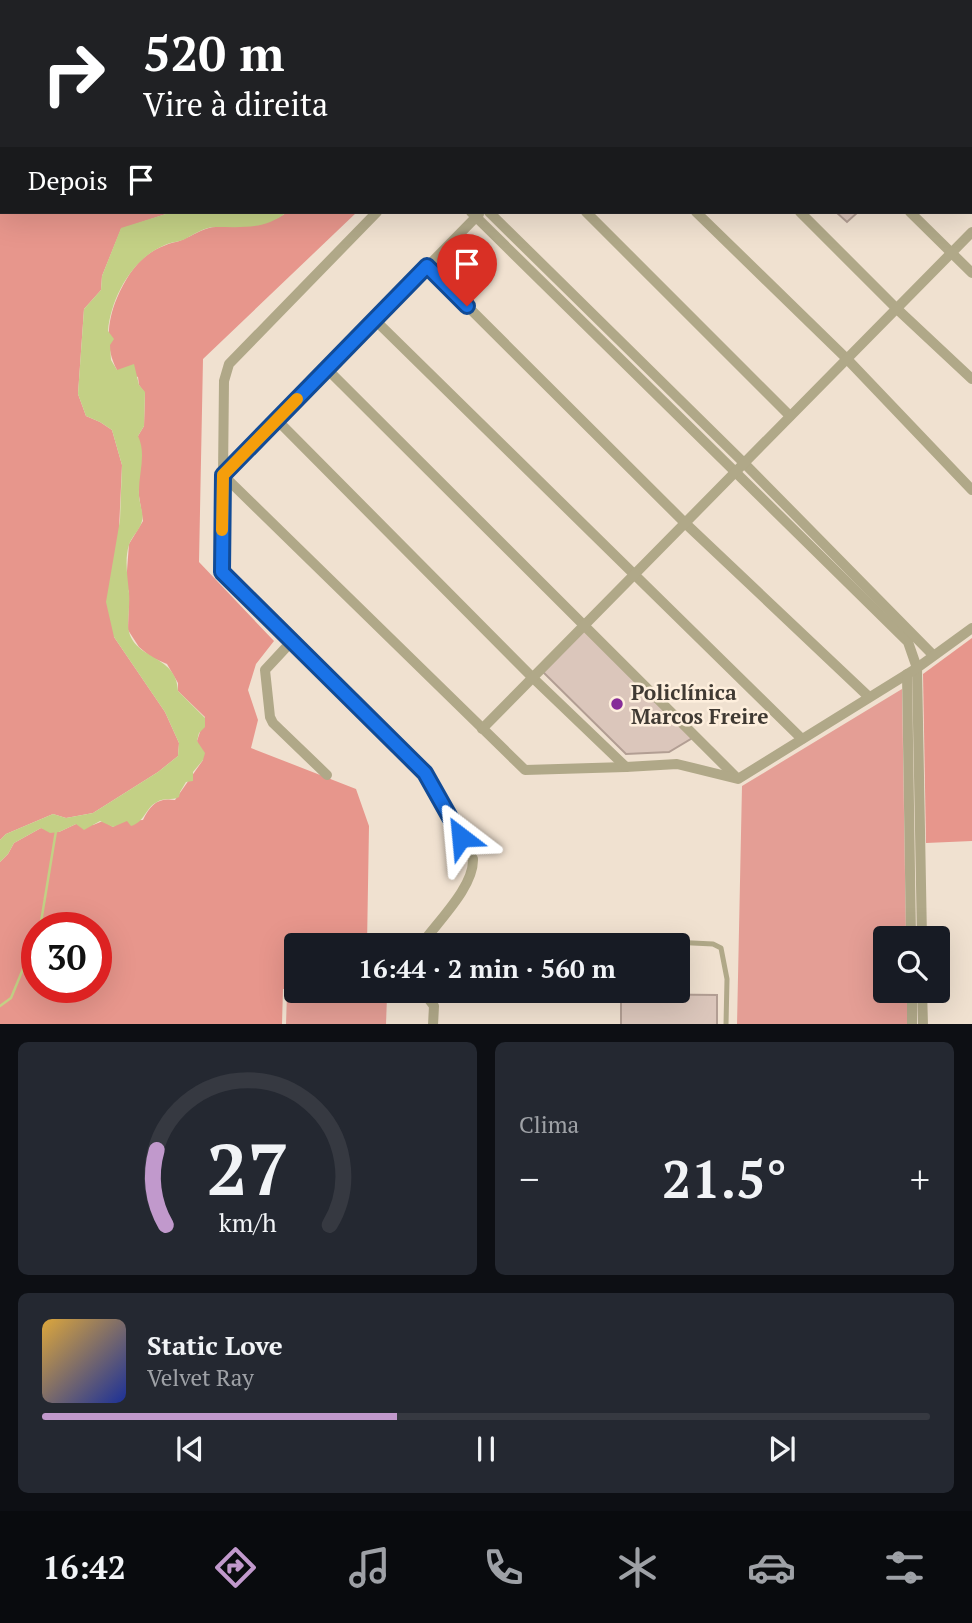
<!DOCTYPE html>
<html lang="pt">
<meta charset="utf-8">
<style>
:root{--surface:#171b24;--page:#242831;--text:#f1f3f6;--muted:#9ea1a6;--line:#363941;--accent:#c199cc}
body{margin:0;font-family:"PT Serif",serif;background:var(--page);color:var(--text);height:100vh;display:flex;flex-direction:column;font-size:26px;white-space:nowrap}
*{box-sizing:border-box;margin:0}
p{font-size:23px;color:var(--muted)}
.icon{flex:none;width:38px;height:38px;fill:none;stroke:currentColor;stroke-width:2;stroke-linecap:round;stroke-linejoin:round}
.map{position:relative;height:1024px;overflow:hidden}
.side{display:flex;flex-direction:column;gap:18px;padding:18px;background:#0d0f14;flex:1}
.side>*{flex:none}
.top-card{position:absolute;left:0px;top:0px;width:973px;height:214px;box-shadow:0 7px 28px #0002;background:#202124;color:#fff;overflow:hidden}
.fabs{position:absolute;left:873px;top:926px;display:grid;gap:14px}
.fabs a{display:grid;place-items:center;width:77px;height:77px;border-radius:7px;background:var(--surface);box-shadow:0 7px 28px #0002;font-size:35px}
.speed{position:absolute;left:21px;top:912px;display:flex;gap:14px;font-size:35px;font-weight:700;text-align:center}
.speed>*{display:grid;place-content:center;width:91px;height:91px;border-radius:50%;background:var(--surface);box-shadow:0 7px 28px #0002;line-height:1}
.speed .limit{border:10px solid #d22;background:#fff;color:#111}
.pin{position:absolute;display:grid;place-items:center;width:60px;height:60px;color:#fff;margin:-72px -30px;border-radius:50% 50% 50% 0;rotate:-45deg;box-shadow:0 0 7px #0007}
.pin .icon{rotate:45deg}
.me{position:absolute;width:77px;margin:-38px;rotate:331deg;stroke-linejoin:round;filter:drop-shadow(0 0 5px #0008)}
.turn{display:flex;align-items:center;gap:24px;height:147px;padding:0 28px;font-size:32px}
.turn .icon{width:91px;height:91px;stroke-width:2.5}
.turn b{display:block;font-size:49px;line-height:60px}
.then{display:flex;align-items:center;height:66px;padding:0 28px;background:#0003;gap:14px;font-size:26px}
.big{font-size:52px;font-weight:700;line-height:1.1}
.side .widget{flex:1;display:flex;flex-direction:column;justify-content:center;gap:10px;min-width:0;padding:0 24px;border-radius:10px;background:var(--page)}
.side .dial{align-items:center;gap:0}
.dial svg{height:182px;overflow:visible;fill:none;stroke:var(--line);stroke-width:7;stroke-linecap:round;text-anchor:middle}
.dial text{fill:var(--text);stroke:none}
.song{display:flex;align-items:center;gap:21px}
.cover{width:84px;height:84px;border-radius:10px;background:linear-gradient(135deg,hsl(40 70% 55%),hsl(230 70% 35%))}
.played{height:7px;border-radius:4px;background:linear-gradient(90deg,var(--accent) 40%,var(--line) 40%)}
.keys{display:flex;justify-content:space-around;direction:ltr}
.heat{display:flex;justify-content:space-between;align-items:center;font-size:38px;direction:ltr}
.side .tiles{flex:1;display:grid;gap:18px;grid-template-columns:1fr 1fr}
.widget:last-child{grid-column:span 2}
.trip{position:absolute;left:284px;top:933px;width:406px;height:70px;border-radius:7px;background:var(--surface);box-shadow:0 7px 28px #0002;font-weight:700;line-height:70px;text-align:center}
.dock{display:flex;height:112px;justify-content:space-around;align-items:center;background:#090b0e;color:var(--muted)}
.dock .icon{width:49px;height:49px}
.dock .on{color:var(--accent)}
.dock b{font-size:32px;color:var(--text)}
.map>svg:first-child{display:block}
.green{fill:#e49e95}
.forest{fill:#e7968c;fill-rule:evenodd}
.water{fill:#c3d085}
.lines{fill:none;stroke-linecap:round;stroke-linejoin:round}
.stream{stroke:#c3d085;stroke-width:2.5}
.building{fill:#dbc6bb;stroke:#b29e93;stroke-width:2}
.path{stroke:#93897d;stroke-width:2;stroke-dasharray:3.5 3.5;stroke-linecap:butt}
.service{stroke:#b0a888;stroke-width:5}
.minor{stroke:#b0a888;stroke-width:10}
.route-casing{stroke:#114b97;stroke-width:18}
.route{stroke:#1a73e8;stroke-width:12}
.slow{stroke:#f59e0b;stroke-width:12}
.poi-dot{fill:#862c98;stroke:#feefdd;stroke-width:2.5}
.labels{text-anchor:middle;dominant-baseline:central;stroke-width:5;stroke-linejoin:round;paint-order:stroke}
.poi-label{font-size:21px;font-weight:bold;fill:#403a33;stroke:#feefdd;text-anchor:start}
</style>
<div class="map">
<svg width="972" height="1025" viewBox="0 0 972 1025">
<rect width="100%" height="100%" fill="#f0e1d0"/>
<g class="green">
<rect x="105" y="0" width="137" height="2"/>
<polygon points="902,689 906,938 886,938 886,990 907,991 908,1024 737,1025 742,786"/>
<polygon points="287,994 387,997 386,1024 286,1024"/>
</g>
<g class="forest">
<polygon points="0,154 2,154 2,212 172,212 121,229 102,276 101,290 84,309 78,394 86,416 100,422 112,430 122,465 114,637 165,712 179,743 178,756 158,772 93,813 66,818 53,814 6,834 0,840"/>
<path d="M287 212H357L203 359 199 562 274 641 256 664 248 690 258 720 251 748 356 789 369 826 367 945H296V989H283L282 1024 0 1025V862L8 854 14 843 41 828 59 832 76 824 93 825 103 821 113 827 122 821 143 820C150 805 158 797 175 800L203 760 197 741 205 717 178 691V683L167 664 151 657 139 647 128 630 129 592 126 584 129 544 143 521 139 496 138 436 144 426 145 393 139 385 138 377 117 370C105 348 107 321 117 298 127 275 140 254 166 245 172 242 180 242 186 238 196 234 205 227 216 227 237 227 270 226 287 212ZM37 928H96V987H37Z"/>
<polygon points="972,638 972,841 926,843 923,674"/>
</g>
<path class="water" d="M172 212H287C265 230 242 227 215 227 204 227 195 234 185 239 179 242 171 242 165 245 132 258 111 298 108 331L114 339 110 345 111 360 117 370 134 364 139 385 145 392 144 426 138 436C147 455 138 474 139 495 139 503 144 513 142 521 140 530 131 537 129 545 124 560 128 579 129 593 130 604 128 615 128 626 131 661 177 653 178 691L205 718V727L199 733 197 741 205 753 203 760 193 772V781L186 782 180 792 179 797C172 801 164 797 157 802 145 808 145 822 131 826L127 821 113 827 100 821 84 830 76 824 59 832 50 833 41 828 14 843 8 854 0 862V840L6 834 53 814 66 818 93 813 158 772 178 756 179 743 165 712 114 637 106 602 120 520 122 465 112 430 100 422 86 416 78 394 84 309 101 290 102 276 121 228Z"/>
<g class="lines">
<g class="stream">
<polyline points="40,928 56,831"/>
<polyline points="0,1006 11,998 37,935"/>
</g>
</g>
<g class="building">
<polygon points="836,212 858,212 847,222"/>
<polygon points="583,628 694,737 669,752 626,754 541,670"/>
<polygon points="621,994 717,995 717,1025 621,1025"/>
</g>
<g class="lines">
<polyline class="path" points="342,0 343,2"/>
<polyline class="service" points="652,941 713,944 721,948 727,979 726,1025"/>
<g class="minor">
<polyline points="0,0 5,0"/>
<polyline points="360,0 361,2"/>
<polyline points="381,0 382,2"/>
<polyline points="480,0 482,2"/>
<polyline points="589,0 591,2"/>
<polyline points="699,0 701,2"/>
<polyline points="801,0 803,2"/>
<polyline points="906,0 908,2"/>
<polyline points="684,2 686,0"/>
<polyline points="971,64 972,64"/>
<polyline points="0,66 2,66"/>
<polyline points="0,146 2,146"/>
<polyline points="971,169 972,170"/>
<path d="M377 212 229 364 224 381 222 572 425 773 473 859C474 887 438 921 421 945"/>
<polyline points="471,212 908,642 917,668 922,938"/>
<polyline points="489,212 744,463 933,655"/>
<polyline points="586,212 790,416"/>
<polyline points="696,212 847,359 972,490"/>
<polyline points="800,212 896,308 972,379"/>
<polyline points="910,212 972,273"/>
<polyline points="479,214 223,475 525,770 626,767"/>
<polyline points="427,266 685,523 869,697"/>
<polyline points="375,320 802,739"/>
<polyline points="327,369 736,777"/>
<polyline points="277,420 533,678 626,767 677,764 738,779 917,668 972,628"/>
<polyline points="292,641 265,670 270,717 273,723 327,775"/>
<polyline points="907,674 911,938"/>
<polyline points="482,729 972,232"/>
<polyline points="422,990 434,1006 433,1025"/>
<polyline points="912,990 912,1025"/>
<polyline points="922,990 923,1025"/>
</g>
</g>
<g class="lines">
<g class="route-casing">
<polyline id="route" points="461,837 425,773 222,572 223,475 427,266 467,306"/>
</g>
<use href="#route" class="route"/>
<polyline class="slow" points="222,530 223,475 297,399"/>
</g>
<circle class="poi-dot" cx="617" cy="704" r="7"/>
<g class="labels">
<g class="poi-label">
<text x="631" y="692">Policlínica<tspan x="631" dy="24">Marcos Freire</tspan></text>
</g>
</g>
</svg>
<div class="fabs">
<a><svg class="icon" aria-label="search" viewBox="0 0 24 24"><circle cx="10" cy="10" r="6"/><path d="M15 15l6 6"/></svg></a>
</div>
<div class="speed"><div class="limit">30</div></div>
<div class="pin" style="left:467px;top:306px;background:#d93025"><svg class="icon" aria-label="arrive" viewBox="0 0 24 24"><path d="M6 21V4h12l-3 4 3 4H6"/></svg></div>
<svg class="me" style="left:461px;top:837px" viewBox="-20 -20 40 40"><path d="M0-17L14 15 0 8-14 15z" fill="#1a73e8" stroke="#fff" stroke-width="4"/></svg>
<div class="trip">16:44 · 2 min · 560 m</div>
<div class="top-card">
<div class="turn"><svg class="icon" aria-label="right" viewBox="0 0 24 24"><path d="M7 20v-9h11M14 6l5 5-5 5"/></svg><div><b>520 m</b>Vire à direita</div></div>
<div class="then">Depois<svg class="icon" aria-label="arrive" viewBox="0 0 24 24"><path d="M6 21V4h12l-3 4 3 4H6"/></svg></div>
</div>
</div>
<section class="side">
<div class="tiles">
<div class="widget dial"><svg viewBox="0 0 100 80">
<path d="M14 69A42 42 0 1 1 86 69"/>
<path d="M14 69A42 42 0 0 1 10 36" stroke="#c199cc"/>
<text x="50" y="56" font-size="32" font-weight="700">27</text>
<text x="50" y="72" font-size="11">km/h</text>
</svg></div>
<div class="widget"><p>Clima</p>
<div class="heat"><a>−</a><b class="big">21.5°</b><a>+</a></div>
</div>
<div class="widget">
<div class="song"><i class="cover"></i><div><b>Static Love</b><p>Velvet Ray</p></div></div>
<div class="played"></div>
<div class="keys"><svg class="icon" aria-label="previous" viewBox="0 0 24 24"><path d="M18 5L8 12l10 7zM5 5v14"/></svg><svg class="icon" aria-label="pause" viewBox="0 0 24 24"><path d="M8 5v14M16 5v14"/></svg><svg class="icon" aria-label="next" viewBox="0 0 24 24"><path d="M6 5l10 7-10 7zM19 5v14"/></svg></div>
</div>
</div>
</section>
<nav class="dock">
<b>16:42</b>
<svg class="icon on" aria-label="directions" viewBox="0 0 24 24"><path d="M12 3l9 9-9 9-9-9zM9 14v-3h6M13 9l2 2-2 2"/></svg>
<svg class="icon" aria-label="music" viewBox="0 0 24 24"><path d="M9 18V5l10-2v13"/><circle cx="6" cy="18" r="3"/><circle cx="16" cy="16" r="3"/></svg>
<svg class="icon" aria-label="phone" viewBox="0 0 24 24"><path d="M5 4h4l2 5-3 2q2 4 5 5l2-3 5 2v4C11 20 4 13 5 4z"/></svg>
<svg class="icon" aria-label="climate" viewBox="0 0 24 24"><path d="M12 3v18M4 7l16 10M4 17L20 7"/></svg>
<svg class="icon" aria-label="car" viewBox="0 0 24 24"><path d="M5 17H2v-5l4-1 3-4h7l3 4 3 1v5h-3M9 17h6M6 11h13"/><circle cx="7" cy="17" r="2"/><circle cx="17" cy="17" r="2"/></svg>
<svg class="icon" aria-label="filters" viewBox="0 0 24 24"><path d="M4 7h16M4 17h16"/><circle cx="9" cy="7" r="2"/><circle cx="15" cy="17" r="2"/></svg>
</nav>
